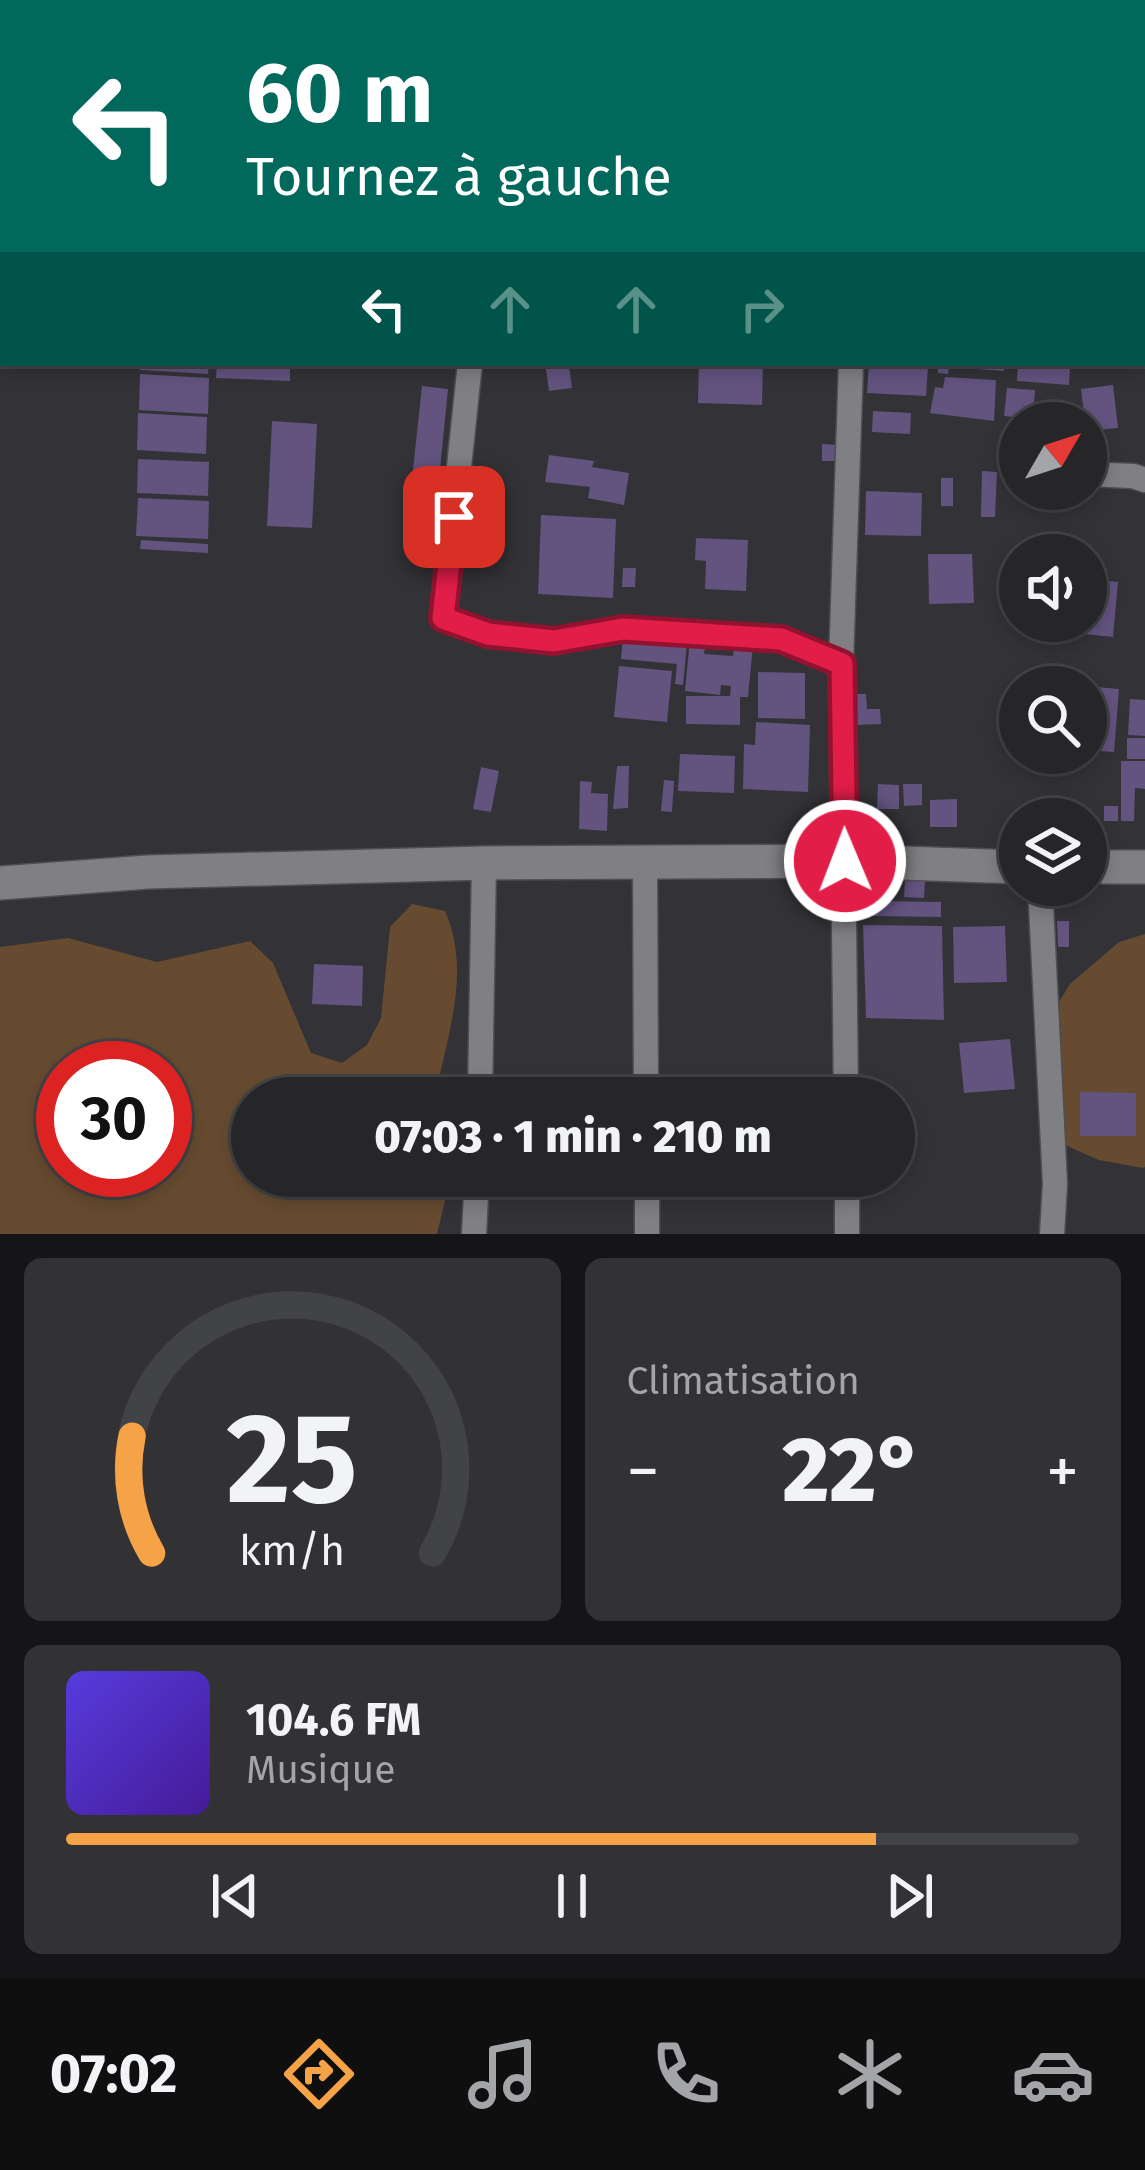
<!DOCTYPE html>
<html lang="fr">
<meta charset="utf-8">
<style>
:root{--surface:#262629;--page:#323235;--text:#f1f3f6;--muted:#a4a5a8;--line:#424346;--accent:#f6a247}
body{margin:0;font-family:"Fira Sans",sans-serif;background:var(--page);color:var(--text);height:100vh;display:flex;flex-direction:column;font-size:45px;white-space:nowrap}
*{box-sizing:border-box;margin:0}
p{font-size:39px;color:var(--muted)}
.icon{flex:none;width:66px;height:66px;fill:none;stroke:currentColor;stroke-width:2;stroke-linecap:round;stroke-linejoin:round}
.map{position:relative;height:1234px;overflow:hidden}
.details{display:flex;flex-direction:column;gap:24px;padding:24px;background:#151517;flex:1}
.details>*{flex:none}
.hud{position:absolute;left:0px;top:0px;width:1146px;height:366px;box-shadow:0 6px 18px #0003,0 0 0 3px var(--line);background:#00695c;color:#fff;overflow:hidden}
.needle{width:78px;rotate:51deg}
.fabs{position:absolute;left:999px;top:402px;display:grid;gap:24px}
.fabs a{display:grid;place-items:center;width:108px;height:108px;border-radius:50%;background:var(--surface);box-shadow:0 6px 18px #0003,0 0 0 3px var(--line);font-size:60px}
.speed{position:absolute;left:36px;top:1041px;display:flex;gap:24px;font-size:60px;font-weight:700;text-align:center}
.speed>*{display:grid;place-content:center;width:156px;height:156px;border-radius:50%;background:var(--surface);box-shadow:0 6px 18px #0003,0 0 0 3px var(--line);line-height:1}
.speed .limit{border:18px solid #d22;background:#fff;color:#111}
.pin{position:absolute;display:grid;place-items:center;width:102px;height:102px;color:#fff;margin:-51px;border-radius:24px;box-shadow:0 6px 18px #0006}
.me{position:absolute;width:132px;margin:-66px;rotate:359deg;stroke-linejoin:round;filter:drop-shadow(0 0 9px #0008)}
.turn{display:flex;align-items:center;gap:42px;height:252px;padding:0 48px;font-size:54px}
.turn .icon{width:156px;height:156px;stroke-width:2.5}
.turn b{display:block;font-size:84px;line-height:102px}
.lanes{display:flex;align-items:center;height:114px;padding:0 48px;background:#0003;justify-content:center;gap:60px;direction:ltr}
.lanes .off{opacity:.35}
.big{font-size:90px;font-weight:800;line-height:1.1}
.details .tile{flex:1;display:flex;flex-direction:column;justify-content:center;gap:18px;min-width:0;padding:0 42px;border-radius:18px;background:var(--page)}
.details .dial{align-items:center;gap:0}
.dial svg{height:312px;overflow:visible;fill:none;stroke:var(--line);stroke-width:7;stroke-linecap:round;text-anchor:middle}
.dial text{fill:var(--text);stroke:none}
.song{display:flex;align-items:center;gap:36px}
.cover{width:144px;height:144px;border-radius:18px;background:linear-gradient(135deg,hsl(250 70% 55%),hsl(260 70% 35%))}
.played{height:12px;border-radius:6px;background:linear-gradient(90deg,var(--accent) 80%,var(--line) 80%)}
.keys{display:flex;justify-content:space-around;direction:ltr}
.heat{display:flex;justify-content:space-between;align-items:center;font-size:66px;direction:ltr}
.details .tiles{flex:1;display:grid;gap:24px;grid-template-columns:1fr 1fr}
.tile:last-child{grid-column:span 2}
.trip{position:absolute;left:231px;top:1077px;width:684px;height:120px;border-radius:60px;background:var(--surface);box-shadow:0 6px 18px #0003,0 0 0 3px var(--line);font-weight:800;line-height:120px;text-align:center}
.dock{display:flex;height:192px;justify-content:space-around;align-items:center;background:#0f0f10;color:var(--muted)}
.dock .icon{width:84px;height:84px}
.dock .current{color:var(--accent)}
.dock b{font-size:54px;color:var(--text)}
.map>svg:first-child{display:block}
.green{fill:#664b30;fill-rule:evenodd}
.building{fill:#63537f}
.lines{fill:none;stroke-linecap:round;stroke-linejoin:round}
.street-casing{stroke:#4f4e52;stroke-width:27}
.secondary-casing{stroke:#4f4e52;stroke-width:36}
.street{stroke:#807f84;stroke-width:24}
.secondary{stroke:#807f84;stroke-width:33}
.route-casing{stroke:#92132f;stroke-width:30}
.route{stroke:#e11d48;stroke-width:21}
</style>
<div class="map">
<svg width="1145" height="1234" viewBox="0 0 1145 1234">
<rect width="100%" height="100%" fill="#333237"/>
<g class="green">
<path d="M412 904 445 911C472 972 447 1035 435 1098H252V1176H451L437 1234H0V947L68 938 157 962 250 941 273 963 311 1053 342 1063 367 1045 381 1018 390 927ZM63 1068H165V1170H63Z"/>
<polygon points="1145,934 1145,1167 1143,1168 1099,1160 1065,1145 1054,1010 1070,984 1119,942"/>
</g>
<g class="building">
<polygon points="140,363 209,364 208,374 140,370"/>
<polygon points="217,363 290,363 290,381 216,378"/>
<polygon points="699,363 763,363 762,405 698,403"/>
<polygon points="869,363 928,365 926,396 867,393"/>
<polygon points="938,363 985,363 1005,364 1004,371 949,367 948,374 938,373"/>
<polygon points="1018,363 1070,366 1069,385 1017,381"/>
<polygon points="569,366 572,388 549,391 546,369"/>
<polygon points="140,374 209,378 208,414 139,410"/>
<polygon points="945,377 996,380 994,421 930,413 935,387 943,388"/>
<polygon points="1113,385 1118,428 1086,431 1081,389"/>
<polygon points="422,386 448,389 436,510 409,507"/>
<polygon points="1007,388 1035,390 1033,419 1004,416"/>
<polygon points="873,411 911,413 910,434 872,432"/>
<polygon points="1039,412 1070,415 1069,423 1038,423"/>
<polygon points="138,413 207,417 206,454 137,450"/>
<polygon points="272,421 317,424 312,528 267,526"/>
<polygon points="822,444 838,445 837,461 822,461"/>
<polygon points="549,455 594,461 592,467 629,473 624,505 588,498 590,487 545,482"/>
<polygon points="138,459 209,462 208,496 137,493"/>
<polygon points="982,471 997,472 995,517 981,517"/>
<rect x="941" y="478" width="12" height="28"/>
<polygon points="866,491 922,493 921,536 865,535"/>
<polygon points="138,498 209,501 208,539 136,536"/>
<polygon points="541,515 616,519 613,598 538,594"/>
<polygon points="696,538 748,540 746,591 705,589 706,561 695,560"/>
<polygon points="141,540 208,544 208,553 140,549"/>
<polygon points="928,554 972,554 974,603 929,604"/>
<polygon points="623,568 636,568 635,587 622,587"/>
<polygon points="1086,579 1118,582 1113,637 1065,632 1066,621 1086,621"/>
<polygon points="623,637 687,643 683,685 675,684 677,664 621,659"/>
<polygon points="690,639 706,641 704,654 733,656 734,643 753,645 748,697 740,697 740,725 686,724 686,696 730,696 731,686 721,685 720,695 685,691"/>
<polygon points="619,666 672,671 667,722 614,717"/>
<polygon points="758,672 805,673 805,719 758,718"/>
<polygon points="1086,686 1119,689 1114,752 1086,750"/>
<polygon points="855,694 866,694 867,709 880,709 881,724 856,725"/>
<polygon points="1130,699 1145,700 1145,736 1128,735"/>
<polygon points="756,722 810,725 808,792 743,789 744,744 755,745"/>
<rect x="1127" y="738" width="18" height="21"/>
<polygon points="680,754 735,756 734,793 678,791"/>
<polygon points="1121,761 1145,761 1145,789 1135,788 1134,821 1121,821"/>
<polygon points="617,766 629,766 628,808 613,809"/>
<polygon points="481,767 499,771 491,812 473,809"/>
<polygon points="664,780 674,781 672,812 661,811"/>
<polygon points="580,781 592,782 591,793 608,794 607,831 579,829"/>
<polygon points="878,784 899,785 899,809 877,809"/>
<polygon points="903,784 922,784 922,805 904,806"/>
<polygon points="957,799 957,827 930,827 930,800"/>
<rect x="1104" y="806" width="14" height="15"/>
<polygon points="905,880 925,881 924,898 904,897"/>
<polygon points="873,901 941,902 941,917 872,916"/>
<polygon points="1057,921 1069,921 1069,947 1058,947"/>
<polygon points="863,925 942,926 944,1020 866,1018"/>
<polygon points="1005,926 1007,982 954,983 953,927"/>
<polygon points="314,964 363,966 362,1006 312,1004"/>
<polygon points="1010,1039 1015,1089 964,1093 959,1043"/>
<polygon points="1080,1092 1136,1093 1136,1136 1080,1136"/>
</g>
<g class="lines">
<g class="street-casing">
<g id="street">
<polyline points="887,3 887,0"/>
<polyline points="1143,81 1145,81"/>
<polyline points="1143,278 1145,278"/>
<polyline points="470,363 443,618 488,634 554,641 623,630 781,639 841,664"/>
<polyline points="1086,474 1133,476 1145,480"/>
<polyline points="645,862 646,1098"/>
<polyline points="1040,885 1055,1184 1052,1234"/>
<polyline points="480,1098 484,863"/>
<polyline points="846,1098 841,664 851,363"/>
<polyline points="647,1176 647,1234"/>
<polyline points="847,1176 847,1234"/>
<polyline points="474,1234 477,1176"/>
</g>
</g>
<g class="secondary-casing">
<g id="secondary">
<polyline points="1086,867 1145,867"/>
<polyline points="0,883 148,872 484,863 845,861 1020,867"/>
</g>
</g>
<use href="#street" class="street"/>
<use href="#secondary" class="secondary"/>
</g>
<g class="lines">
<g class="route-casing">
<polyline id="route" points="454,517 443,618 488,634 554,641 623,629 781,639 842,664 845,861"/>
</g>
<use href="#route" class="route"/>
</g>
</svg>
<div class="fabs">
<a><svg class="needle" viewBox="-14 -14 28 28"><path d="M0-13l5 13h-10z" fill="#e53935"/><path d="M0 13l5-13h-10z" fill="#a4a5a8"/></svg></a>
<a><svg class="icon" aria-label="sound" viewBox="0 0 24 24"><path d="M4 9h4l5-4v14l-5-4H4zM17 9q2 3 0 6"/></svg></a>
<a><svg class="icon" aria-label="search" viewBox="0 0 24 24"><circle cx="10" cy="10" r="6"/><path d="M15 15l6 6"/></svg></a>
<a><svg class="icon" aria-label="layers" viewBox="0 0 24 24"><path d="M12 4l9 5-9 5-9-5zM3 14l9 5 9-5"/></svg></a>
</div>
<div class="speed"><div class="limit">30</div></div>
<div class="pin" style="left:454px;top:517px;background:#d93025"><svg class="icon" aria-label="arrive" viewBox="0 0 24 24"><path d="M6 21V4h12l-3 4 3 4H6"/></svg></div>
<svg class="me" style="left:845px;top:861px" viewBox="-20 -20 40 40"><circle r="17" fill="#e11d48" stroke="#fff" stroke-width="3"/><path d="M0-11L8 9 0 5-8 9z" fill="#fff"/></svg>
<div class="trip">07:03 · 1 min · 210 m</div>
<div class="hud">
<div class="turn"><svg class="icon" aria-label="left" viewBox="0 0 24 24"><path d="M17 20v-9H6M10 6l-5 5 5 5"/></svg><div><b>60 m</b>Tournez à gauche</div></div>
<div class="lanes"><svg class="icon" aria-label="left" viewBox="0 0 24 24"><path d="M17 20v-9H6M10 6l-5 5 5 5"/></svg><svg class="icon off" aria-label="ahead" viewBox="0 0 24 24"><path d="M12 20V5M6 11l6-6 6 6"/></svg><svg class="icon off" aria-label="ahead" viewBox="0 0 24 24"><path d="M12 20V5M6 11l6-6 6 6"/></svg><svg class="icon off" aria-label="right" viewBox="0 0 24 24"><path d="M7 20v-9h11M14 6l5 5-5 5"/></svg></div>
</div>
</div>
<section class="details">
<div class="tiles">
<div class="tile dial"><svg viewBox="0 0 100 80">
<path d="M14 69A42 42 0 1 1 86 69"/>
<path d="M14 69A42 42 0 0 1 9 39" stroke="#f6a247"/>
<text x="50" y="56" font-size="32" font-weight="700">25</text>
<text x="50" y="72" font-size="11">km/h</text>
</svg></div>
<div class="tile"><p>Climatisation</p>
<div class="heat"><a>−</a><b class="big">22°</b><a>+</a></div>
</div>
<div class="tile">
<div class="song"><i class="cover"></i><div><b>104.6 FM</b><p>Musique</p></div></div>
<div class="played"></div>
<div class="keys"><svg class="icon" aria-label="previous" viewBox="0 0 24 24"><path d="M18 5L8 12l10 7zM5 5v14"/></svg><svg class="icon" aria-label="pause" viewBox="0 0 24 24"><path d="M8 5v14M16 5v14"/></svg><svg class="icon" aria-label="next" viewBox="0 0 24 24"><path d="M6 5l10 7-10 7zM19 5v14"/></svg></div>
</div>
</div>
</section>
<nav class="dock">
<b>07:02</b>
<svg class="icon current" aria-label="directions" viewBox="0 0 24 24"><path d="M12 3l9 9-9 9-9-9zM9 14v-3h6M13 9l2 2-2 2"/></svg>
<svg class="icon" aria-label="music" viewBox="0 0 24 24"><path d="M9 18V5l10-2v13"/><circle cx="6" cy="18" r="3"/><circle cx="16" cy="16" r="3"/></svg>
<svg class="icon" aria-label="phone" viewBox="0 0 24 24"><path d="M5 4h4l2 5-3 2q2 4 5 5l2-3 5 2v4C11 20 4 13 5 4z"/></svg>
<svg class="icon" aria-label="climate" viewBox="0 0 24 24"><path d="M12 3v18M4 7l16 10M4 17L20 7"/></svg>
<svg class="icon" aria-label="car" viewBox="0 0 24 24"><path d="M5 17H2v-5l4-1 3-4h7l3 4 3 1v5h-3M9 17h6M6 11h13"/><circle cx="7" cy="17" r="2"/><circle cx="17" cy="17" r="2"/></svg>
</nav>
